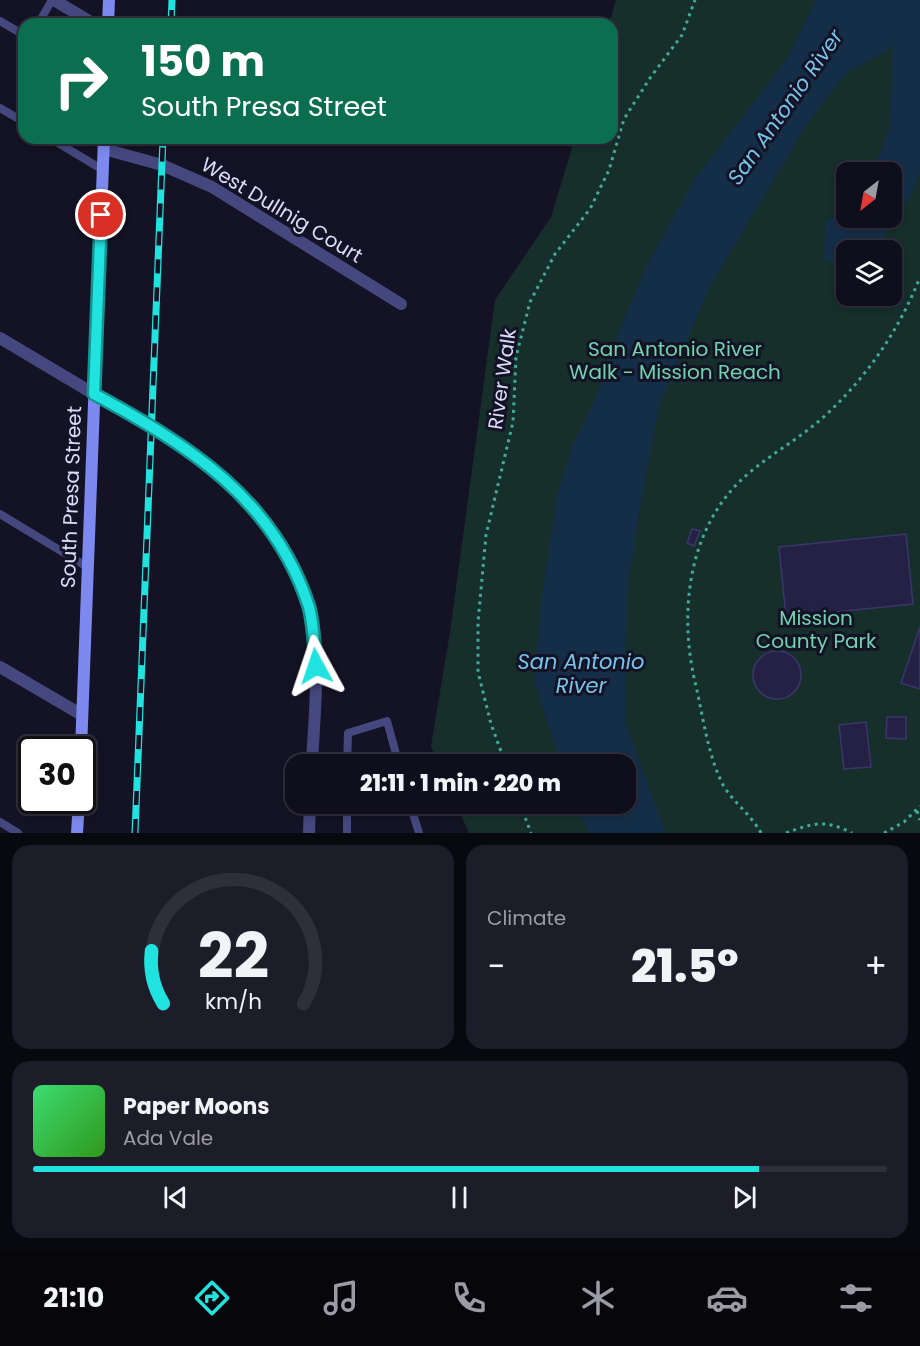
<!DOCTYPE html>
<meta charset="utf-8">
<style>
:root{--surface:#0f0e1c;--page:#1d1c29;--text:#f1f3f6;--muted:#9b9ca3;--line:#2f2e3b;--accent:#20e2df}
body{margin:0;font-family:Poppins,sans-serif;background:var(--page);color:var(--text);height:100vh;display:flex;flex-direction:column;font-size:22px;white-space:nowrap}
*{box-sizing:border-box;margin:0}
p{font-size:20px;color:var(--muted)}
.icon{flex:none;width:33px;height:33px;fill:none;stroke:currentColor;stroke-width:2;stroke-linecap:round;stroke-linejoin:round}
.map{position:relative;height:833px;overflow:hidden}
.side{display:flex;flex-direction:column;gap:12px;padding:12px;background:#08080f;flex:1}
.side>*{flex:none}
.guide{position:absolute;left:18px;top:18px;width:600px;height:126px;border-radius:18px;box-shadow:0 3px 9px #0003,0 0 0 2px var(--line);background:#0b6e4f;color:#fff;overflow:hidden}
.needle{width:39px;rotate:211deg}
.controls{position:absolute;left:836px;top:162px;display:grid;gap:12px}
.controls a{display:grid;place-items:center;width:66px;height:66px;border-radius:12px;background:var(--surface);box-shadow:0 3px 9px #0003,0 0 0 2px var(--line);font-size:30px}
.speed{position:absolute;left:18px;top:736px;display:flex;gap:12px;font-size:30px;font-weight:700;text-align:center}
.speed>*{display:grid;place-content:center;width:78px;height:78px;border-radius:50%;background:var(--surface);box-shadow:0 3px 9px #0003,0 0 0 2px var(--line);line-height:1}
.speed .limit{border:3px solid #111;border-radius:9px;background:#fff;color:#111}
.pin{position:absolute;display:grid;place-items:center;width:51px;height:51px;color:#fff;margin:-26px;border:3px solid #fff;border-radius:50%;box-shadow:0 2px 6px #0007}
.me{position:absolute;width:66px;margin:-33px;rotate:355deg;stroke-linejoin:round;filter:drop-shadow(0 0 4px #0008)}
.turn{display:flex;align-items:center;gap:21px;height:126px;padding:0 24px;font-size:27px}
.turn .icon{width:78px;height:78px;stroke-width:2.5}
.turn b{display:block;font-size:42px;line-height:51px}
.big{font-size:45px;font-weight:800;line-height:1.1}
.side .card{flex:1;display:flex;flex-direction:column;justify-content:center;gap:9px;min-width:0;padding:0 21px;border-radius:18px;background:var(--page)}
.side .dial{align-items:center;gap:0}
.dial svg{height:156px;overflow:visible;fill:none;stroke:var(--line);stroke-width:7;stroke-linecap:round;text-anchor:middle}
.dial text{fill:var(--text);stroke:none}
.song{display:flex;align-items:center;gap:18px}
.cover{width:72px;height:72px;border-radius:9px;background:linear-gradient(135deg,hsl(140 70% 55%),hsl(110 70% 35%))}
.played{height:6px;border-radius:3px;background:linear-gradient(90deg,var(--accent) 85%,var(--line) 85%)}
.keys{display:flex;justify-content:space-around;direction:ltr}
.heat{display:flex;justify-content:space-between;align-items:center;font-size:33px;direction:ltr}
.side .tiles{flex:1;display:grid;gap:12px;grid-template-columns:1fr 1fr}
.card:last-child{grid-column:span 2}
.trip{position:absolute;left:285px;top:754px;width:351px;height:60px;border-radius:18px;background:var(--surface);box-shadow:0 3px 9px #0003,0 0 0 2px var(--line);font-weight:800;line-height:60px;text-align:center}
.menu{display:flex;height:96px;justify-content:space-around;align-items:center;background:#06060b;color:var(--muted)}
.menu .icon{width:42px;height:42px}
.menu .current{color:var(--accent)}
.menu b{font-size:27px;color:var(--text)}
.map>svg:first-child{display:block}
.green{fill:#162f2b;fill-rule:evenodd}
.water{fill:#152e47}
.building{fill:#242144;stroke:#3a366d;stroke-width:1.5}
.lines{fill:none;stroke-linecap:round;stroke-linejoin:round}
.path{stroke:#3fab98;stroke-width:3;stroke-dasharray:3 4.5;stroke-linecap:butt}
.service{stroke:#44487e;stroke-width:8}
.minor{stroke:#44487e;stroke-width:12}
.tertiary{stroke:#44487e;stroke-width:12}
.secondary{stroke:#7e89ef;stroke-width:12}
.rail-casing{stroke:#20e2df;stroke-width:7}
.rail{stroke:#141325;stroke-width:4.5;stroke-dasharray:14;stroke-linecap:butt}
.route-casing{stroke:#159391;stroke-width:15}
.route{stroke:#20e2df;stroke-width:10}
.labels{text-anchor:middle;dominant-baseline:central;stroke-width:6;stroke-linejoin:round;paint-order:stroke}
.street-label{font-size:20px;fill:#dbdcfa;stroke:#141325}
.park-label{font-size:20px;fill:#70d2ae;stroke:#141325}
.water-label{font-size:21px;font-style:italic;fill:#76c4ed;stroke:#141325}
</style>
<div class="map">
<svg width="920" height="833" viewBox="0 0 920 833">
<rect width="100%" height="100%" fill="#141325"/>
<path class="green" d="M616 0H920V833H469L456 804H626V765H439L431 746 450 632 495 300 551 217 575 138H612V24H609ZM846 172H891V218H846ZM846 250H891V296H846Z"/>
<polygon class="water" points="816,0 920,0 920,171 912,193 875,250 846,250 846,269 824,259 825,222 846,208 846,218 891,218 891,172 873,172 889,128 893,47 844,75 807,124 710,286 659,406 639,514 627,593 625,722 666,833 589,833 576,804 626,804 626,765 561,765 534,680 541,601 557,495 572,447 592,407 615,341 648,263 694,180 787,59"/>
<g class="building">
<polygon points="692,529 700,531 694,546 687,543"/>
<polygon points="906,534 913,604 786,617 779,547"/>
<polygon points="920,627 920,689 901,683"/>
<circle cx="777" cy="675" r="24"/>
<polygon points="887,717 906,717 906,739 886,738"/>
<polygon points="866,722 871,767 844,769 839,725"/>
</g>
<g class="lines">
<g class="path">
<polyline points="506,765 491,724 478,672 478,622 486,535 513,422 516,357 530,302 555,254 590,209 609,170 624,119 650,78 682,35 695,0"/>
<polyline points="520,804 531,833"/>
<polyline points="917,811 920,820"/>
<path d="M761 833C751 814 732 802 722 783 707 752 703 715 695 682 678 609 689 523 749 473 775 451 804 436 829 412 869 374 900 328 920 277"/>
<path d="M786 833C813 823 825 819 852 833"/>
<polyline points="884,833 904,822 920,806"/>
</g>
<g class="service">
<polyline points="0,21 24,35"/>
<polyline points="38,24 52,0"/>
<polyline points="0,108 24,122"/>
<polyline points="50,138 103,170"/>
<polyline points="0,514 89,568"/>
<polyline points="347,765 348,733 387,721 399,765"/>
<polyline points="410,804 419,833"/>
<polyline points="0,822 18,833"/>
<polyline points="347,833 347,804"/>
</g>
<g class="minor">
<polyline points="54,0 94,24"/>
<polyline points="104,149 162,165 212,187 401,304"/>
<path d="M94 394C179 440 263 490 300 585 305 598 310 610 312 624 320 670 314 718 312 765"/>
<polyline points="0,667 82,715"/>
<polyline points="309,833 310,804"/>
</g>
<polyline class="tertiary" points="0,338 94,394"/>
<g class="secondary">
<polyline points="108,24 109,0"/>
<polyline points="81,750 104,138"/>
<polyline points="77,833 79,801"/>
</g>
<g class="rail-casing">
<g id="rail">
<polyline points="171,24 172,0"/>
<polyline points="135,833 163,138"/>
</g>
</g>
<use href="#rail" class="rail"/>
</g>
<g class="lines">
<g class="route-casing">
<path id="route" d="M101 215 94 394C188 445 274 498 309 607 314 626 314 646 316 666"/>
</g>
<use href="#route" class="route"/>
</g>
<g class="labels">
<g class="street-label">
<text transform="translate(282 210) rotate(31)">West Dullnig Court</text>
<text transform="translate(502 379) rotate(-82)">River Walk</text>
<text transform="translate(71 497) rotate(-88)">South Presa Street</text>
</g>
<g class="park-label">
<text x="675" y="349">San Antonio River<tspan x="675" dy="23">Walk - Mission Reach</tspan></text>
<text x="816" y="618">Mission<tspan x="816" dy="23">County Park</tspan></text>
</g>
<g class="water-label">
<text transform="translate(785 107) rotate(-55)">San Antonio River</text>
<text x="581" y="661">San Antonio<tspan x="581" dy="24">River</tspan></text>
</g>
</g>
</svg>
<div class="controls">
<a><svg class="needle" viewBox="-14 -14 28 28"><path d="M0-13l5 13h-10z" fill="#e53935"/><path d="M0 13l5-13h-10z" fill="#9b9ca3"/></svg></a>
<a><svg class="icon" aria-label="layers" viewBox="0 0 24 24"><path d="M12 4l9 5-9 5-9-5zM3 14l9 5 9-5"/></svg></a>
</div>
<div class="speed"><div class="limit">30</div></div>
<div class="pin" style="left:101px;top:215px;background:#d93025"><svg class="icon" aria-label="arrive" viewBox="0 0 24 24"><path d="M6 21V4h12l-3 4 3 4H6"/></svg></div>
<svg class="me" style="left:316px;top:666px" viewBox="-20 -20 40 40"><path d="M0-17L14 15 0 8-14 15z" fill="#20e2df" stroke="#fff" stroke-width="4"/></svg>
<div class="trip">21:11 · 1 min · 220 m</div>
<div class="guide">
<div class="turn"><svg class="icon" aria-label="right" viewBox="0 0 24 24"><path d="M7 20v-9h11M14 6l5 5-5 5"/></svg><div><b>150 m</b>South Presa Street</div></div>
</div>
</div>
<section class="side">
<div class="tiles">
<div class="card dial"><svg viewBox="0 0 100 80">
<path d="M14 69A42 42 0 1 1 86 69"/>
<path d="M14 69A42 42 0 0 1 8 42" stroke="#20e2df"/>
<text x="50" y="56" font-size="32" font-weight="700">22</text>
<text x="50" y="72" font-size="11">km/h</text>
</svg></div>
<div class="card"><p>Climate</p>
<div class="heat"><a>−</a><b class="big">21.5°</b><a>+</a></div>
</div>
<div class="card">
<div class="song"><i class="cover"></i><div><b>Paper Moons</b><p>Ada Vale</p></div></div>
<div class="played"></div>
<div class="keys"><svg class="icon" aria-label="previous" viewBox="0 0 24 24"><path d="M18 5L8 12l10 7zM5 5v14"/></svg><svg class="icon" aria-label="pause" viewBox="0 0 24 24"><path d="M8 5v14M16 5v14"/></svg><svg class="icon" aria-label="next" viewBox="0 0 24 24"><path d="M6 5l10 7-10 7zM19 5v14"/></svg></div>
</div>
</div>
</section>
<nav class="menu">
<b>21:10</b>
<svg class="icon current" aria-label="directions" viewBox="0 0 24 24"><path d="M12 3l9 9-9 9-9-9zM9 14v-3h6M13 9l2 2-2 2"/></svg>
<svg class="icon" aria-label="music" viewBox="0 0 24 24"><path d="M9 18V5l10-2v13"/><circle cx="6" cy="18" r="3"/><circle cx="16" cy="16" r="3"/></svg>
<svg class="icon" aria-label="phone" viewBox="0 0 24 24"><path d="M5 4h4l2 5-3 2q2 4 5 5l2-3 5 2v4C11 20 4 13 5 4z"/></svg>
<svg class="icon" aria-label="climate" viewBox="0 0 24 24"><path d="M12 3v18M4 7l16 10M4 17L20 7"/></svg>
<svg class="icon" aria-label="car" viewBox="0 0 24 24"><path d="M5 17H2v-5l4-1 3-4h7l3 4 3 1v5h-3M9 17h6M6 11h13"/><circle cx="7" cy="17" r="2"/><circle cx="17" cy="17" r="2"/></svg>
<svg class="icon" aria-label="filters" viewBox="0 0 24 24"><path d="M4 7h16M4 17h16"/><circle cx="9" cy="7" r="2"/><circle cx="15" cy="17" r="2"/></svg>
</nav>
